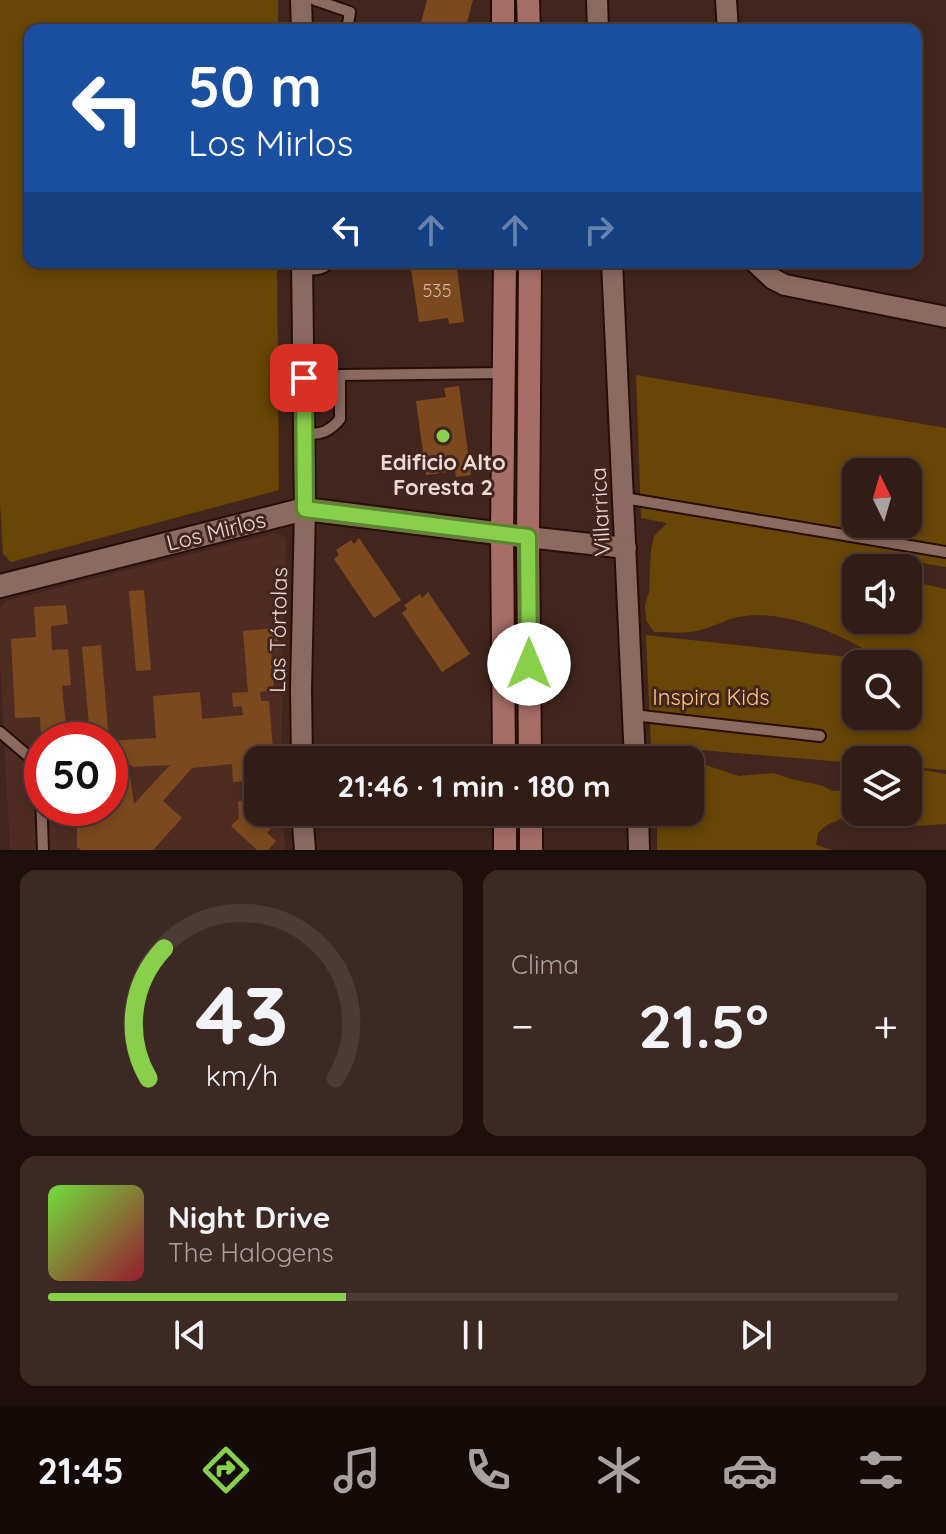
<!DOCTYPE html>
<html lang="es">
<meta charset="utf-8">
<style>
:root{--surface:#321c16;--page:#3d2923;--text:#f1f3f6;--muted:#a8a1a1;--line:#4d3a35;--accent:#88cf4a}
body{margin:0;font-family:Quicksand,sans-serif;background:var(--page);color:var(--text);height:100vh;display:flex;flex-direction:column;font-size:30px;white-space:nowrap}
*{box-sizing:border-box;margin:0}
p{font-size:26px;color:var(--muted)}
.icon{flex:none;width:44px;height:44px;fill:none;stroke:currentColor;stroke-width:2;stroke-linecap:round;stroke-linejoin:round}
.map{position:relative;height:850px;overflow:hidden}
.panel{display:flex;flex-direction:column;gap:20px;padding:20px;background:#1c0f0c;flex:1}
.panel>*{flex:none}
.guide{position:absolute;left:24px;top:24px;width:898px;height:244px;border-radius:16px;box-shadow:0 4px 12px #0003,0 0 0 2px var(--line);background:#1a4fa0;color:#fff;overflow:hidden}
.needle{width:52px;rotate:355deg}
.controls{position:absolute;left:842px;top:458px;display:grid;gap:16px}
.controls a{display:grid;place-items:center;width:80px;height:80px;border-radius:16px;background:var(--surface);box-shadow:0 4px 12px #0003,0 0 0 2px var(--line);font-size:40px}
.speed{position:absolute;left:24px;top:722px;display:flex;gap:16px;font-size:40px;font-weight:700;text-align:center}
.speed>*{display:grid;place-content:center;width:104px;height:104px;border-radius:50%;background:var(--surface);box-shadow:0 4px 12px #0003,0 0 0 2px var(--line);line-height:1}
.speed .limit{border:12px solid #d22;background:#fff;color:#111}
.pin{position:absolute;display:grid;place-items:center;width:68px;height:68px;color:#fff;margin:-34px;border-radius:16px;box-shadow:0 4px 12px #0006}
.me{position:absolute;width:88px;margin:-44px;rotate:0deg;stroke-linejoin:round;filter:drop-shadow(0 0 6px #0008)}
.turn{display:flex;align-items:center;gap:28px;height:168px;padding:0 32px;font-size:36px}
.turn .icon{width:104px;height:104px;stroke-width:2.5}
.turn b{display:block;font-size:56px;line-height:68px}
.lanes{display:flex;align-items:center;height:76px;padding:0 32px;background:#0003;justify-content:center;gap:40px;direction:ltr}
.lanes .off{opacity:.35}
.big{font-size:60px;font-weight:700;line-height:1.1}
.panel .widget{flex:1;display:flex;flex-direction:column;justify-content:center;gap:12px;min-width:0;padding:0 28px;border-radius:16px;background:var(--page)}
.panel .dial{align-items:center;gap:0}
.dial svg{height:208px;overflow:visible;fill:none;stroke:var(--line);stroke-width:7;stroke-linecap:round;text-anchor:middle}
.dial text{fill:var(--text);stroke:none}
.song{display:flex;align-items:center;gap:24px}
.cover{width:96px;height:96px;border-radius:12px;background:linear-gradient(135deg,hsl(100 70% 55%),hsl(350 70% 35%))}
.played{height:8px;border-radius:4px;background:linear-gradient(90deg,var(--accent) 35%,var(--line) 35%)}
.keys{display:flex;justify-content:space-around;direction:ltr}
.heat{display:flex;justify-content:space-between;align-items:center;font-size:44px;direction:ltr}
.panel .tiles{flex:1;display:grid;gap:20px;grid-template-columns:1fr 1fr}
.widget:last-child{grid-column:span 2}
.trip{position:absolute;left:244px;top:746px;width:460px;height:80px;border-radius:16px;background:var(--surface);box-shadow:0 4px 12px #0003,0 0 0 2px var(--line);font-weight:700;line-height:80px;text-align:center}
.dock{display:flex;height:128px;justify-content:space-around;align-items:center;background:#140b09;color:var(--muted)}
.dock .icon{width:56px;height:56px}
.dock .active{color:var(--accent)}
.dock b{font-size:36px;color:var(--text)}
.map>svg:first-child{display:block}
.built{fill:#4f2c21;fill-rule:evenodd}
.green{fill:#674606;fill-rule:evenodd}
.building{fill:#7c491e}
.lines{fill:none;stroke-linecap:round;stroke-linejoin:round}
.service-casing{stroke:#270e06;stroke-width:14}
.minor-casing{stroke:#270e06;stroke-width:24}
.tertiary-casing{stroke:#270e06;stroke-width:26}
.secondary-casing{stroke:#270e06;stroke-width:26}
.service{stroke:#8b6a5f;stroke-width:10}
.minor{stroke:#8b6a5f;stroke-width:20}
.tertiary{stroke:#8b6a5f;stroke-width:22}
.secondary{stroke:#a66e67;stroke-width:22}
.route-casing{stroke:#588730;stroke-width:20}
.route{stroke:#88cf4a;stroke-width:14}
.poi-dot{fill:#88cf4a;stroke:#42261d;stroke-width:3}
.labels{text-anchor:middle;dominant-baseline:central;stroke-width:6;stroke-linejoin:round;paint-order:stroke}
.number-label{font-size:18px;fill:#d2b6a6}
.poi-label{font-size:22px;font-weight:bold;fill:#eedad4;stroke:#42261d}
.street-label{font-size:22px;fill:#eedad4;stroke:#42261d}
.park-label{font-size:22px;fill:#fec97a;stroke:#42261d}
</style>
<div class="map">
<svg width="946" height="850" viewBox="0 0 946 850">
<rect width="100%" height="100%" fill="#42261d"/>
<path class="built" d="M275 533 286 538 281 760H258V812H281L286 850H10L0 663V608L6 601ZM42 740H110V808H42Z"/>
<g class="green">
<polygon points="0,0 278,0 278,30 30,30 30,262 277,262 279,490 11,562 3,554 0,505"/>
<polygon points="512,262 521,262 520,523 511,522"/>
<path d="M636 375 946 428V567L885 557 897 568H856V620H908V577L915 582 946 589V770L908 767V760H856V763L651 746 646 635 884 661C845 636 786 608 738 617 724 620 711 628 697 631 683 634 668 632 654 632L646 620 645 605 649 592 651 550 654 536 667 523 641 518ZM856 472H908V524H856ZM856 664H908V716H856Z"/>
<polygon points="513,556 518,557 521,760 512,760"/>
<polygon points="690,760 739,776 773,773 791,779 820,785 833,791 856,790 856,812 827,825 818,833 816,845 833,850 657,850 657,812 690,812"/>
<polygon points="923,770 946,774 946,824 897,827 885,823 883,813 880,812 908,812 908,775"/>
</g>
<g class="building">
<polygon points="427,0 473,0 465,30 419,30"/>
<polygon points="410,262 456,262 464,322 449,324 448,318 419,322"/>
<polygon points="459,386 471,475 456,477 455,471 426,475 416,401 446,397 444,388"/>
<polygon points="359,538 401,600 374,618 334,559 339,555 336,550 351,540 354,544"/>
<polygon points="144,590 151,670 136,671 129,591"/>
<polygon points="428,592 470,654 442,672 402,613 407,609 404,605 420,594 422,598"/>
<polygon points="66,605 68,624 51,626 52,650 68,649 71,685 62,686 66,727 89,725 82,647 101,645 109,740 96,740 95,737 70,740 41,740 40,717 15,718 11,639 36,637 34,607"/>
<polygon points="277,628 279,649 271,650 274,690 260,692 261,701 269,701 274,760 258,760 258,780 233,782 232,764 192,768 163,801 182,818 153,850 81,850 77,847 77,808 110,808 110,776 130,775 134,804 170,765 132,767 132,765 110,765 110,741 156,738 153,696 200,692 202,719 243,715 242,706 233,707 232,693 248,692 243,631"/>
<polygon points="258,799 258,812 271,812 271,817 277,822 267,833 276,841 268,850 257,850 231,826 239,818 238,801"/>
</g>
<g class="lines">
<g class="service-casing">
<g id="service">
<polyline points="315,0 350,12 347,30"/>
<path d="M302 268C314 271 322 270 331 262"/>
<path d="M304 433C320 436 330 431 340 419V375L504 373"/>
<polyline points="624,498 946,552"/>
<polyline points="633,715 820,736"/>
<polyline points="0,732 40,766 43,850"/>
</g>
</g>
<g class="minor-casing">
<g id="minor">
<polyline points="301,0 302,30"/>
<polyline points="597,0 598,30"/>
<polyline points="726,0 728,30"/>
<polyline points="612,262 635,760"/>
<polyline points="755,262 773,279 785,285 946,317"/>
<polyline points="528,537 626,548"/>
<polyline points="302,760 301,689 305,509 302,262"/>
<polyline points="302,812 305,850"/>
<polyline points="638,812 639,850"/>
</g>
</g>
<g class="tertiary-casing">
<polyline id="tertiary" points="0,586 305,509 528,537"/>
</g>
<g class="secondary-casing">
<g id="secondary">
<polyline points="503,0 503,30"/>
<polyline points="528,0 529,30"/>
<polyline points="530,262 528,537 530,760"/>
<polyline points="504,760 502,533 505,262"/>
<polyline points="505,812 505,850"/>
<polyline points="531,812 531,850"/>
</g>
</g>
<use href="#service" class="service"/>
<use href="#minor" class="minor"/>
<use href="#tertiary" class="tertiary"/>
<use href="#secondary" class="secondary"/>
</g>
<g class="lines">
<g class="route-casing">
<polyline id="route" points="304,378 305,509 528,537 529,664"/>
</g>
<use href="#route" class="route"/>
</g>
<circle class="poi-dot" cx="443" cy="436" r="8"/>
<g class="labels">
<g class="number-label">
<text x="437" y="290">535</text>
</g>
<g class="poi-label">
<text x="443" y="462">Edificio Alto<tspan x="443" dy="25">Foresta 2</tspan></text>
</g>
<g class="street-label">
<text transform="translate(600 512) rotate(-93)">Villarrica</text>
<text transform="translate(216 531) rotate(-14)">Los Mirlos</text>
<text transform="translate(278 630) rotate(-89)">Las Tórtolas</text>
</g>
<g class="park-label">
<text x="711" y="697">Inspira Kids</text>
</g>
</g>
</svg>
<div class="controls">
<a><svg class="needle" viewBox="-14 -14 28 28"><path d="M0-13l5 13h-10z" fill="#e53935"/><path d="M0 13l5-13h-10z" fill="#a8a1a1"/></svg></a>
<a><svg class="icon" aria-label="sound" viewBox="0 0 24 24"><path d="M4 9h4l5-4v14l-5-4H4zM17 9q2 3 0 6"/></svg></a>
<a><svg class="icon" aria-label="search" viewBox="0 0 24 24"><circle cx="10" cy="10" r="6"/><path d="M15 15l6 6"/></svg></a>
<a><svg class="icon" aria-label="layers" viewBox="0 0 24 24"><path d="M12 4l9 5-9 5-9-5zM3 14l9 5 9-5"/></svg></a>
</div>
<div class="speed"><div class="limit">50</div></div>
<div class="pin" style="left:304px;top:378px;background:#d93025"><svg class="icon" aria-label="arrive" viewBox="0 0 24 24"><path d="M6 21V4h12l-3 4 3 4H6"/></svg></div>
<svg class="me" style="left:529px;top:664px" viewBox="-20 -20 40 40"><circle r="19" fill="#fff"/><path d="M0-13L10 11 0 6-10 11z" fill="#88cf4a"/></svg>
<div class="trip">21:46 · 1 min · 180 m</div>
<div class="guide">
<div class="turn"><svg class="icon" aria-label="left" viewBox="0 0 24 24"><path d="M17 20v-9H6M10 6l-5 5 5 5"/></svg><div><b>50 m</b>Los Mirlos</div></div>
<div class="lanes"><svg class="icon" aria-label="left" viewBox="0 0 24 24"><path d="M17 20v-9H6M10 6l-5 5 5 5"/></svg><svg class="icon off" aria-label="ahead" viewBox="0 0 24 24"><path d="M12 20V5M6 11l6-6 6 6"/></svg><svg class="icon off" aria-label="ahead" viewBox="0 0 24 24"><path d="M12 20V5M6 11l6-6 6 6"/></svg><svg class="icon off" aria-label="right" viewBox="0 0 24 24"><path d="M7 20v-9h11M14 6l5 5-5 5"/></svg></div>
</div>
</div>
<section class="panel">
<div class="tiles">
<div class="widget dial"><svg viewBox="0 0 100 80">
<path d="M14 69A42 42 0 1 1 86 69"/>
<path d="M14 69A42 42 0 0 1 20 19" stroke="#88cf4a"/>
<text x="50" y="56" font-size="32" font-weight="700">43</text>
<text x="50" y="72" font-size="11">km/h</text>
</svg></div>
<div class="widget"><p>Clima</p>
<div class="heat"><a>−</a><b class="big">21.5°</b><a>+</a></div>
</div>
<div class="widget">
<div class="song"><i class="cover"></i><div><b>Night Drive</b><p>The Halogens</p></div></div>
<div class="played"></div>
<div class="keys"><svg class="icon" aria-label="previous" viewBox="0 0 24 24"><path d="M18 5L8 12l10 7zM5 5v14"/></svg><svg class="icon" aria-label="pause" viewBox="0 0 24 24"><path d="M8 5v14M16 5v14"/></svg><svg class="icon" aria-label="next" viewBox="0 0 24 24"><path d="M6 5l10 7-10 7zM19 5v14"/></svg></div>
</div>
</div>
</section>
<nav class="dock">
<b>21:45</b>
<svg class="icon active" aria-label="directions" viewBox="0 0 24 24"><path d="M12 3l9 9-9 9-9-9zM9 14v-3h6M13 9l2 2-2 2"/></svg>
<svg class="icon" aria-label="music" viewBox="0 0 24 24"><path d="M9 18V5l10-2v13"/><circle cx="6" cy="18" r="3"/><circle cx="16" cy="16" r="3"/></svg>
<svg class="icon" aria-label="phone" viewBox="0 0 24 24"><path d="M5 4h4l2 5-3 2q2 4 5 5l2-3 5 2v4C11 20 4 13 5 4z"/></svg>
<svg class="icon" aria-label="climate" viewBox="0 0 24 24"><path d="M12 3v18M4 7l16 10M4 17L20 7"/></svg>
<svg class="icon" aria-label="car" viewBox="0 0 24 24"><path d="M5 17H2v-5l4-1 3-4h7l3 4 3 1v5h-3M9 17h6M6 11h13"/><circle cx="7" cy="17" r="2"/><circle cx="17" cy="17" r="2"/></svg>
<svg class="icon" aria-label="filters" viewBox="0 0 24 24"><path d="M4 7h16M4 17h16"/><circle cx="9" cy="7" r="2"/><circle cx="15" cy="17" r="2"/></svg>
</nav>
